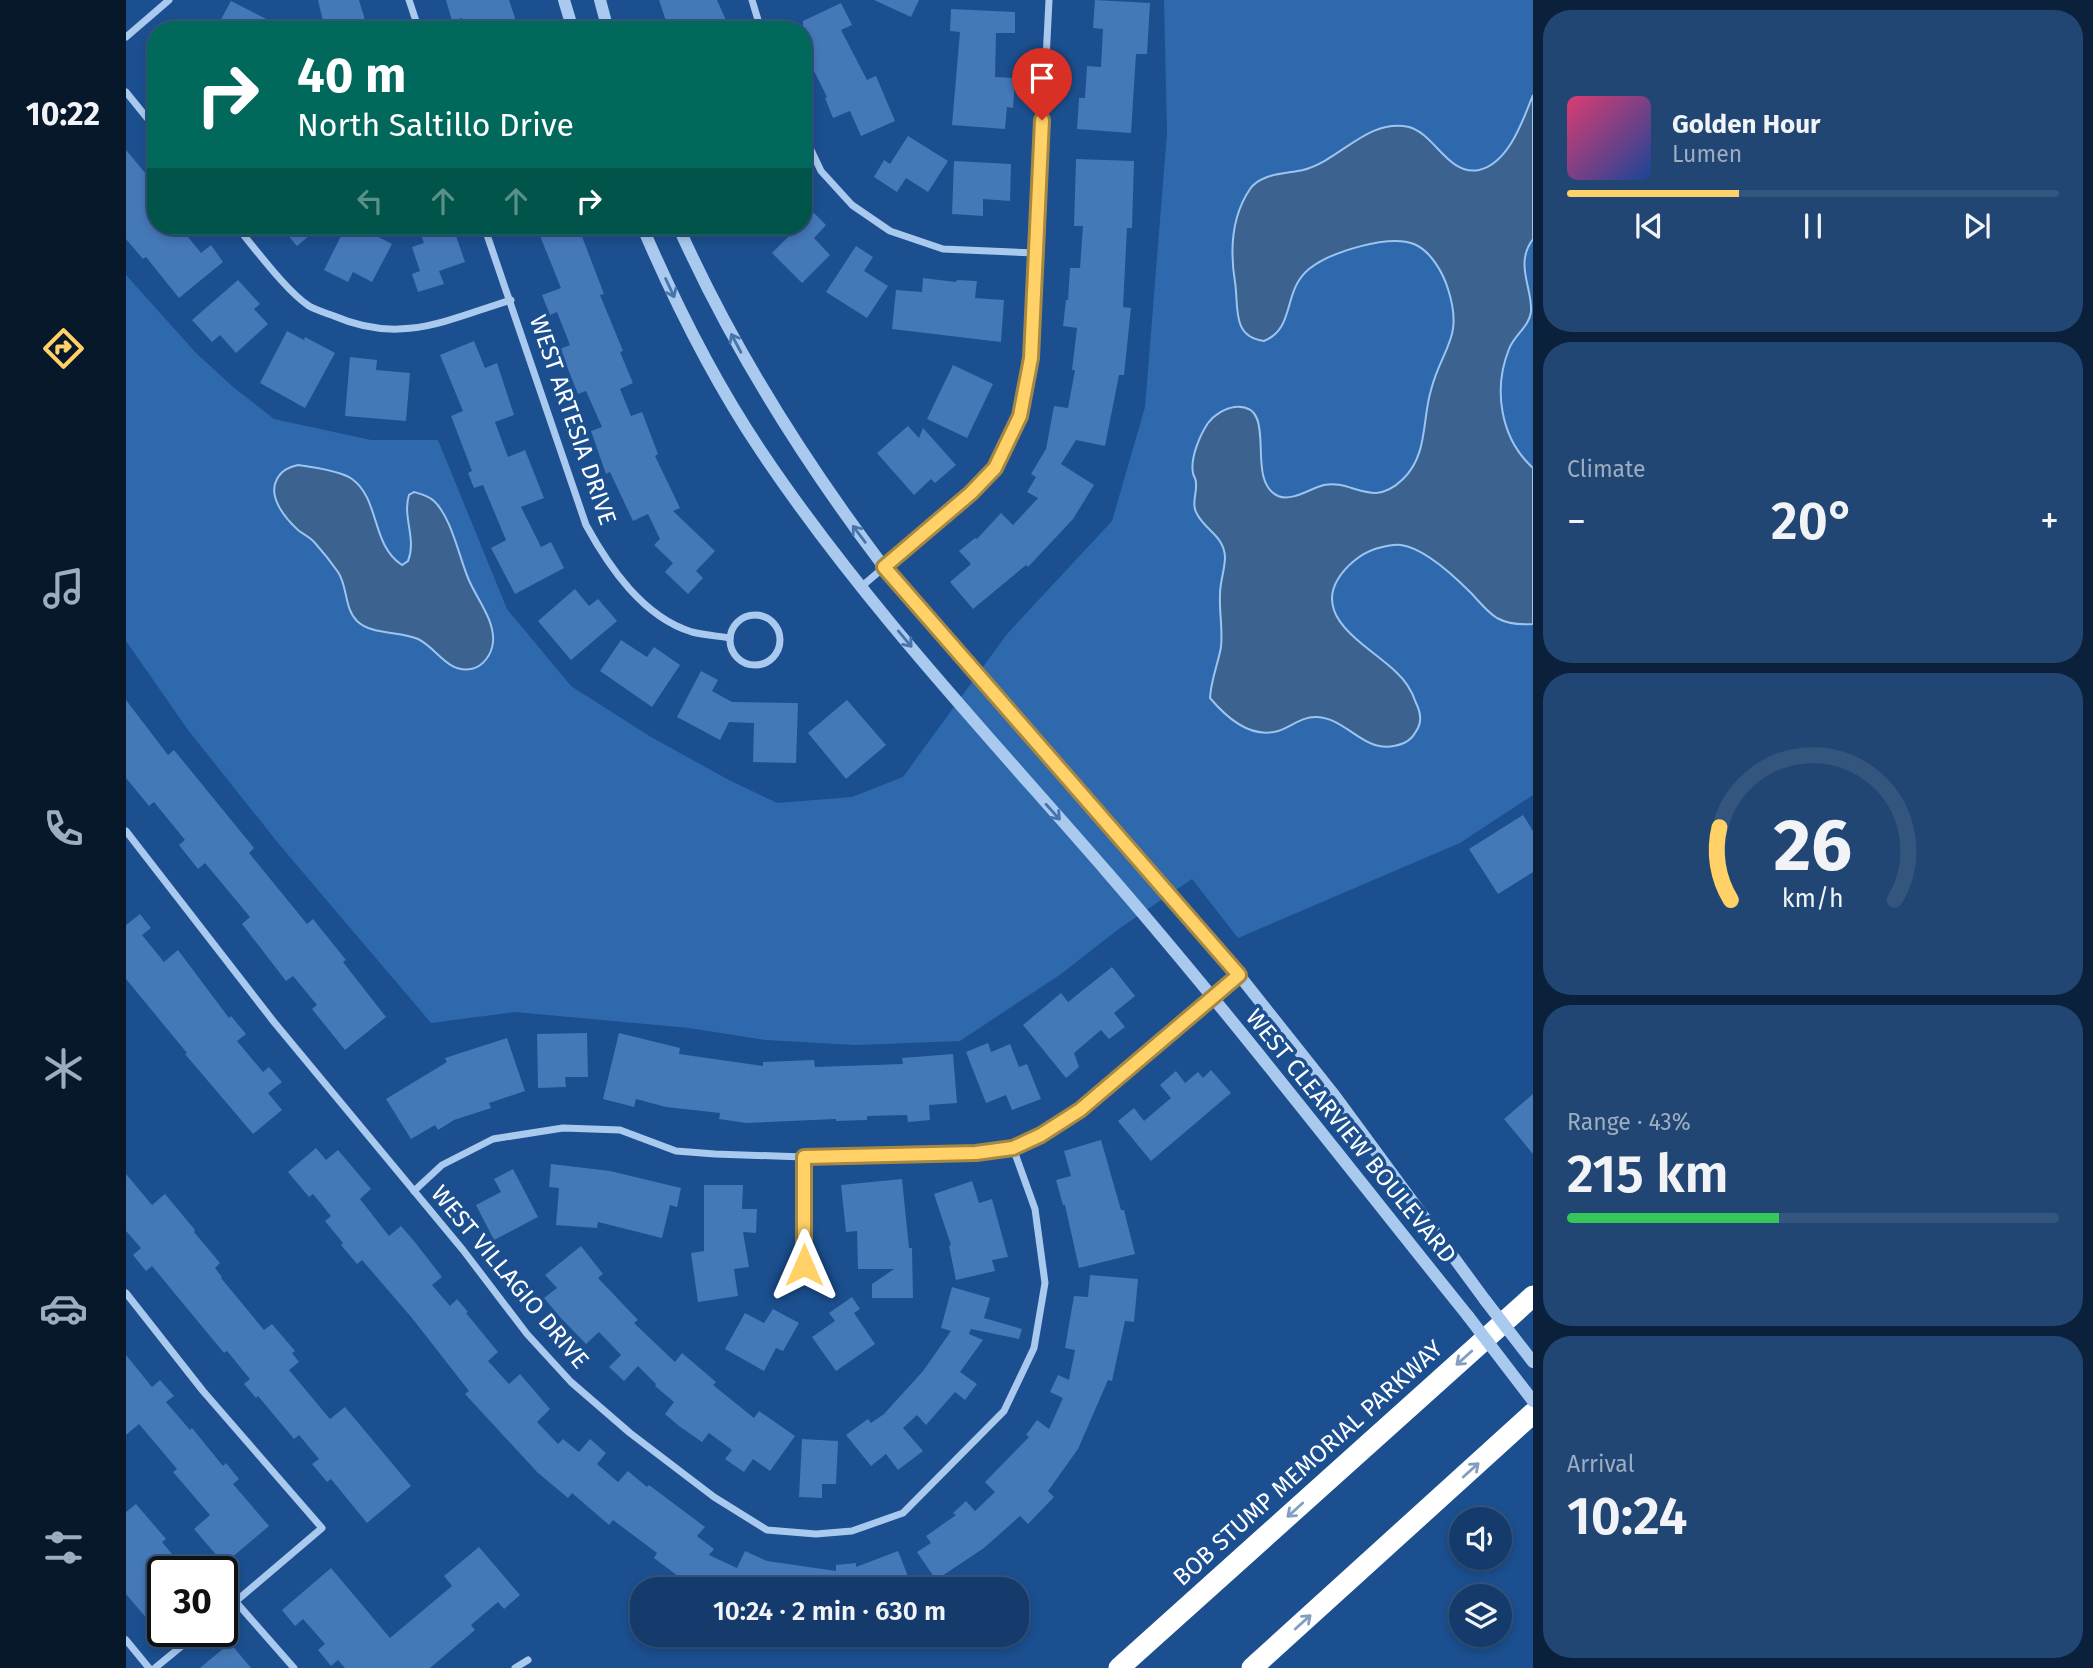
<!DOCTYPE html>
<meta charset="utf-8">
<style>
:root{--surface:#143b6b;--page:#214673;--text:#f1f3f6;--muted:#9dadc1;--line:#33557e;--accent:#ffd166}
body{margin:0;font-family:"Fira Sans",sans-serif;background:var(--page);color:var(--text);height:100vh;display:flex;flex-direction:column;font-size:26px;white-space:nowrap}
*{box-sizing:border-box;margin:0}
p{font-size:23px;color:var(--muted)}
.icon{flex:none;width:38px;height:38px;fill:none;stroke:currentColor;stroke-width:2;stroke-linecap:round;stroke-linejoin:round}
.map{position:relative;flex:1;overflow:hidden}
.details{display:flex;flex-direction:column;gap:10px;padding:10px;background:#0b203b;width:560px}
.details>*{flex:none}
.hud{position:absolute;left:21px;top:21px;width:665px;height:214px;border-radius:28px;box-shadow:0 4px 10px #0003,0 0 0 2px var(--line);background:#00695c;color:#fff;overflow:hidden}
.buttons{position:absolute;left:1323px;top:1507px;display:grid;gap:14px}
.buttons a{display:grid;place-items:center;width:63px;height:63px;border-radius:50%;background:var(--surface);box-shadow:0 4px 10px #0003,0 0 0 2px var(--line);font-size:35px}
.speed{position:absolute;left:21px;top:1556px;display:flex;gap:14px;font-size:35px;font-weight:700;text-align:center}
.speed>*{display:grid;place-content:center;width:91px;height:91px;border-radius:50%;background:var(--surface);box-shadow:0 4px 10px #0003,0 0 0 2px var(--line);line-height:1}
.speed .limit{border:4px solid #111;border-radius:10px;background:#fff;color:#111}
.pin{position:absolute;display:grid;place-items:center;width:60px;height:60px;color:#fff;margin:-72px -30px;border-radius:50% 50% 50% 0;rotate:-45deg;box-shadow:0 0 7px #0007}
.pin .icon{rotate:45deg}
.me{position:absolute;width:77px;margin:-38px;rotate:0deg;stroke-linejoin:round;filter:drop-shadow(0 0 5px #0008)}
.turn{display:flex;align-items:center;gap:24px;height:147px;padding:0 35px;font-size:32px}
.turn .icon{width:91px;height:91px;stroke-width:2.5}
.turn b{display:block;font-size:49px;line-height:60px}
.lanes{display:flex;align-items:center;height:66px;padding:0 35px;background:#0003;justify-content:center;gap:35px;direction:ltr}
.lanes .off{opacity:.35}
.big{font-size:52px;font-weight:600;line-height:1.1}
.details .widget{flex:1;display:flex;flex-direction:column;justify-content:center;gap:10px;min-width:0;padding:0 24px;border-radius:28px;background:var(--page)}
.details .dial{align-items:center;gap:0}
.dial svg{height:182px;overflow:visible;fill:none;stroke:var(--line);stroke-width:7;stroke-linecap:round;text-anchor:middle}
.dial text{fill:var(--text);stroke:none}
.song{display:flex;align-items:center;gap:21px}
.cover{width:84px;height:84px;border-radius:10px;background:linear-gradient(135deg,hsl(340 70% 55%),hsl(220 70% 35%))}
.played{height:7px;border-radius:4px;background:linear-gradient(90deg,var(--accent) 35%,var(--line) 35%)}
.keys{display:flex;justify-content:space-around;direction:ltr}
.heat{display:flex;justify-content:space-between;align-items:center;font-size:38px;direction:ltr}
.charge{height:10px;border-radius:5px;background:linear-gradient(90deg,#34c759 43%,var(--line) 0)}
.trip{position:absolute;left:504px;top:1577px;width:399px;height:70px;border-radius:28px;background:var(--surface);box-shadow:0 4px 10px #0003,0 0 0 2px var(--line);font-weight:600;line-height:70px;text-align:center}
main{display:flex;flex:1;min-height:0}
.tabs{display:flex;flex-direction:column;width:126px;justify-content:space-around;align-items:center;background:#08182b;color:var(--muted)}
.tabs .icon{width:49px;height:49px}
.tabs .selected{color:var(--accent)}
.tabs b{font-size:32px;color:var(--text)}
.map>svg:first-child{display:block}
.green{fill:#2e69ad}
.water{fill:#3c6290;stroke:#9cc4f0;stroke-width:2}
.building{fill:#4478b7}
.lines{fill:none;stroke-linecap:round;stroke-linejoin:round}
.minor{stroke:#a9c9ee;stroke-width:7}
.tertiary{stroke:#a9c9ee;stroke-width:12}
.motorway{stroke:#fff;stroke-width:21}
.tertiary-bridge{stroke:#a9c9ee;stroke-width:12}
.oneway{stroke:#4674ac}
.oneway2{stroke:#829ec1}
.route-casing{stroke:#a68842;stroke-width:18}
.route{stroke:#ffd166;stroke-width:12}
.labels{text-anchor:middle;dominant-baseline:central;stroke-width:7;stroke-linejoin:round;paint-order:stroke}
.street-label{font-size:24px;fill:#fff;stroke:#1b4f8f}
</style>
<main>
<nav class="tabs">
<b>10:22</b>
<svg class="icon selected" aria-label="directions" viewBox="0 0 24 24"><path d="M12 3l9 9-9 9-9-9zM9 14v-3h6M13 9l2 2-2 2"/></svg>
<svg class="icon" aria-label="music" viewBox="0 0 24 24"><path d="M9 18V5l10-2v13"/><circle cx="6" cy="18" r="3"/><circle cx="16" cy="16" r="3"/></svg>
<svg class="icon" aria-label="phone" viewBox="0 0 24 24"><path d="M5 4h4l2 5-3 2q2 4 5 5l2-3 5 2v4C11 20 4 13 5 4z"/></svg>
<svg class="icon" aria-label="climate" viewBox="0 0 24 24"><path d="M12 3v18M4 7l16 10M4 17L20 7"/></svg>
<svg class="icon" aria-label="car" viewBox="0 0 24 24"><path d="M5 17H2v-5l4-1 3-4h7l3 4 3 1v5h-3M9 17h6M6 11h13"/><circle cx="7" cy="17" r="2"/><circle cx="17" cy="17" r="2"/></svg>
<svg class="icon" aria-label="filters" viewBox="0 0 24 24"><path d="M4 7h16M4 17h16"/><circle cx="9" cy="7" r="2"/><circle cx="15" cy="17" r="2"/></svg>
</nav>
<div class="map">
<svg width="1407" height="1668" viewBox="0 0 1407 1668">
<rect width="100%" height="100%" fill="#1b4f8f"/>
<polygon class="green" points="1038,0 1407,0 1407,795 1334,843 1112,938 1066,879 994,928 935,974 834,1041 730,1045 639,1040 563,1028 389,1012 305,1023 152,843 62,730 0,641 0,275 70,353 106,386 148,419 245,440 312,440 381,609 445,686 525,737 603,780 651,803 726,797 777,777 881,634 986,521 1019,407 1041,133"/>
<g class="water">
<path d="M1407 95V239C1388 264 1407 289 1405 312 1403 327 1388 335 1383 349 1367 389 1374 438 1407 468V624C1395 625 1382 624 1371 618 1361 612 1352 600 1344 592 1328 576 1298 548 1275 545 1266 544 1256 547 1249 549 1234 554 1220 566 1212 579 1187 620 1246 648 1270 672 1279 680 1286 691 1290 703 1294 711 1296 720 1292 728 1288 735 1285 740 1278 743 1239 759 1225 719 1191 717 1176 716 1165 727 1152 731 1125 739 1100 717 1084 698 1085 680 1092 664 1095 647 1097 629 1093 612 1094 594 1094 582 1099 569 1099 557 1098 536 1080 531 1071 514 1065 504 1071 494 1070 483 1070 478 1068 478 1067 473 1064 458 1074 435 1082 423 1088 415 1099 408 1109 407 1155 403 1117 480 1152 496 1166 502 1185 488 1198 485 1217 481 1231 493 1250 493 1261 492 1269 487 1277 479 1302 455 1296 420 1305 390 1316 347 1338 339 1322 289 1317 273 1305 251 1288 244 1263 234 1204 252 1183 269 1156 291 1170 328 1138 341 1105 337 1113 306 1109 282 1104 251 1105 217 1124 189 1135 173 1160 174 1177 170 1215 160 1241 118 1283 127 1309 134 1322 176 1353 170 1383 163 1397 120 1407 95Z"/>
<path d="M172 465C187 467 215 471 226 479 254 499 245 545 276 565L282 561C291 539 276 517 283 495L288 492C295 494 303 496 308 501 325 517 333 556 342 578 350 598 369 620 367 642 366 654 357 667 345 669 321 673 311 648 292 639 274 631 245 635 231 621 218 608 222 587 212 572 205 562 197 552 189 543 184 537 178 535 172 530 160 519 141 497 151 479 156 470 163 467 172 465Z"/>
</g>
<g class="building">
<polygon points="192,0 233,0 242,30 199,30"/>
<polygon points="320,0 383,0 393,30 339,30 336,18 326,21"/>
<polygon points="533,0 591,0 602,25 592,30 543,30"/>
<polygon points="748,0 793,0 785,17"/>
<polygon points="969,0 1024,3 1021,54 1010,54 1005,133 951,129 953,98 959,98 961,66 975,67 977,29 967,28"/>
<polygon points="105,1 162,30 106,30 93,23"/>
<polygon points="715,3 726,25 715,30 741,80 750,76 769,121 735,136 724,111 707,118 699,98 701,97 677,49 677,21"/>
<polygon points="825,9 889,12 889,33 870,33 869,77 889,78 887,108 881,107 879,129 826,125 834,32 824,31"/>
<polygon points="782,136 822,161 802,192 780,178 771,192 748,177 758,160 764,164"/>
<polygon points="0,150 30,186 30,226 53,226 75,253 85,245 97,262 53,298 20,257 17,259 0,239"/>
<polygon points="950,159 1008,161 1006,228 1001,228 997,307 1005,308 998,375 993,375 979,446 950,440 935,464 968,485 947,519 902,567 900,565 847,609 824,582 845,564 833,551 849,538 851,539 875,513 887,525 912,498 901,492 910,477 905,474 920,449 928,406 942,408 949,370 946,370 951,328 937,326 940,300 942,300 944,268 954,268 957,226 948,226"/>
<polygon points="828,161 885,164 884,201 857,199 857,216 826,214"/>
<polygon points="687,212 700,225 688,238 704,255 676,283 646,253 673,226 677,226 677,221"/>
<polygon points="154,226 195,226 171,246"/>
<polygon points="220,226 231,226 266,244 246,282 227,272 222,282 198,270"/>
<polygon points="410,226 452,226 478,294 474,295 497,351 494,352 507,383 494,389 505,416 516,412 532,454 529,456 554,508 547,511 589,551 570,571 577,578 562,594 539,572 547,563 528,545 534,539 522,514 507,521 484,472 480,474 465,431 476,427 460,391 452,394 434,349 444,345 431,312 424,315 416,295 435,288"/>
<polygon points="327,227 339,262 313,271 318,284 292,292 286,274 294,271 286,247 298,243 296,237"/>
<polygon points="730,246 747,257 738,271 762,286 741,318 700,292"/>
<polygon points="797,278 830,282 831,280 851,281 849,298 878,300 875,342 766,329 770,290 796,292"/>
<polygon points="112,280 134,304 128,309 142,324 110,353 94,335 86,342 66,320"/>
<polygon points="161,331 178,340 179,337 209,353 179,408 134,383"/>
<polygon points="348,341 359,368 371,363 388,415 369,422 382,457 399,450 418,498 395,507 415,547 425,542 438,568 389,594 365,548 380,540 357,485 348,488 342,473 346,471 325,416 337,411 314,355"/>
<polygon points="224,357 251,360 250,370 284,373 280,421 219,416"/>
<polygon points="827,365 867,384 841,438 801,419"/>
<polygon points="782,426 793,438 797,428 830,465 809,483 805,479 788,495 751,453"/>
<polygon points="449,589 463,606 472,599 491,621 445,660 412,621"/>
<polygon points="495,640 521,657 528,647 554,665 526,707 474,671"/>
<polygon points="575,671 592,680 586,691 606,702 672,703 670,763 627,762 628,723 603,722 594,740 551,717"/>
<polygon points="0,700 42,755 48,750 128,848 123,853 181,924 187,919 220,960 217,962 260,1017 219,1050 186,1009 191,1005 167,976 160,981 116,924 124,917 79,863 72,869 53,845 59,840 28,802 23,806 0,778"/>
<polygon points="721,700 760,745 720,779 682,733"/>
<polygon points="1397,815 1407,831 1407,872 1372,894 1343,849"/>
<polygon points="14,914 25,928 16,935 38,962 52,950 103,1018 105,1016 120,1034 111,1041 137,1072 143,1067 156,1082 142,1093 156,1110 127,1134 59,1054 61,1053 0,979 0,925"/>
<polygon points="986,967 1009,996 988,1013 999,1027 983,1039 975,1030 948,1053 953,1067 940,1078 897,1025 935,993 942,1002"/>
<polygon points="461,1033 462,1077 439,1077 440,1087 412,1088 411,1034"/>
<polygon points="493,1033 554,1048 553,1054 637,1066 637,1062 688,1060 689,1067 777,1064 776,1058 827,1054 831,1103 803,1105 804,1120 782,1122 781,1115 741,1116 741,1120 710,1121 710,1119 620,1123 593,1119 594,1113 540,1107 510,1099 508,1107 477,1099"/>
<polygon points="381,1038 399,1091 363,1103 365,1108 328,1120 312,1130 309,1125 285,1139 260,1099 321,1062 319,1058"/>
<polygon points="862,1043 865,1052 884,1044 893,1067 901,1064 915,1099 886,1110 880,1095 860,1103 840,1052"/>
<polygon points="1085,1070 1105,1093 1025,1161 992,1121 1008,1108 1018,1121 1045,1098 1034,1085 1050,1071 1059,1083 1072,1072 1077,1078"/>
<polygon points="1407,1094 1407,1154 1378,1119"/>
<polygon points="975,1140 995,1210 998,1210 1009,1254 953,1268 939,1205 937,1205 930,1180 945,1176 938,1151"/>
<polygon points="190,1148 200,1160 212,1150 245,1189 234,1199 263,1236 275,1226 288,1241 316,1277 306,1285 324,1306 331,1299 342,1312 340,1313 372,1352 362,1361 383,1384 394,1374 424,1409 411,1422 432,1444 437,1439 453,1452 464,1439 480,1453 471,1464 492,1482 502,1471 521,1487 523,1485 579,1527 571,1536 588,1549 583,1555 611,1568 619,1551 641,1561 710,1571 710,1565 730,1563 730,1567 772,1551 787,1589 569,1589 528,1558 531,1553 487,1520 483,1525 446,1493 442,1498 411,1472 339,1394 343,1391 286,1318 236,1260 231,1264 215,1245 217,1243 199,1221 205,1216 187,1194 183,1197 162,1172"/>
<polygon points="425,1164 484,1171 555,1188 551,1207 544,1205 536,1238 472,1222 471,1228 430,1225 433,1188 423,1187"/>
<polygon points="387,1169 412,1217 368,1240 350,1205 375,1192 368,1179"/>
<polygon points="0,1174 26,1205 39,1194 69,1230 68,1232 94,1263 89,1268 96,1277 95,1278 138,1330 146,1324 169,1351 166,1353 173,1362 163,1370 204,1419 219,1407 285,1486 241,1523 205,1479 201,1482 186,1464 193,1459 173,1435 168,1439 132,1396 130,1398 118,1384 124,1379 101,1351 98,1353 26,1266 20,1271 7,1255 15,1248 0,1231"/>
<polygon points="776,1179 783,1248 786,1248 787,1298 746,1298 746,1284 768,1269 732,1269 731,1231 720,1232 715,1185"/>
<polygon points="846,1181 853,1203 866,1199 882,1257 866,1260 869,1271 830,1280 823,1246 825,1245 808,1194"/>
<polygon points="578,1185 617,1185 616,1209 631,1209 630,1233 617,1232 623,1267 608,1269 612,1296 572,1302 565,1253 578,1251"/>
<polygon points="455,1246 477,1274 472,1278 512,1320 508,1323 549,1362 556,1353 590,1382 587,1385 628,1418 633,1411 669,1436 644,1471 627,1459 618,1472 599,1459 606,1450 583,1433 576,1442 553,1426 539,1414 548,1402 529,1386 530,1384 512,1366 498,1381 483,1367 495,1355 473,1332 460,1344 434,1317 418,1298 431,1288 419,1275"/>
<polygon points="964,1275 1012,1279 1008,1322 999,1321 986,1381 982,1380 952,1449 922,1491 928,1497 902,1524 894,1516 858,1548 810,1580 791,1552 805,1543 800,1536 830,1515 827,1513 840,1501 849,1511 869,1492 859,1482 903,1437 900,1435 911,1420 923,1429 937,1398 924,1392 932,1375 943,1380 949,1350 939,1348 948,1296 962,1297"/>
<polygon points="826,1287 864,1298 858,1318 896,1329 893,1339 845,1329 843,1334 857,1340 834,1372 851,1384 839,1400 829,1392 800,1425 791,1415 777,1428 797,1451 772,1470 760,1454 745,1466 720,1435 742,1419 745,1423 758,1414 797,1371 825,1331 815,1328"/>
<polygon points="726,1297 734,1309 728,1313 749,1344 710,1371 686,1337 709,1321 703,1313"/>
<polygon points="647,1309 673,1323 657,1351 650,1348 638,1371 599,1349 619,1313 638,1323"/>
<polygon points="0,1355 26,1387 34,1380 48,1396 40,1402 64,1430 66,1428 97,1466 100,1463 113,1479 107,1484 143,1526 98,1564 68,1529 84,1515 47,1472 51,1469 13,1424 0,1435"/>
<polygon points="676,1439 712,1441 710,1484 696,1484 696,1498 673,1497"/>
<polygon points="10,1504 40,1539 36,1542 61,1572 37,1572 37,1620 28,1627 0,1594 0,1512"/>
<polygon points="353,1547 394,1595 378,1609 372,1602 345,1625 349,1630 304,1668 219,1668 212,1660 205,1666 192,1650 199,1644 177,1619 169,1626 156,1610 205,1568 264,1638 326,1586 318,1576"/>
<polygon points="104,1643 125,1668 74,1668"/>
</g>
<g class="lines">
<g class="minor">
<polyline points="283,0 293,30"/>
<polyline points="626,0 635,30"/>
<polyline points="0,37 43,0"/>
<polyline points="0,92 30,129"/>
<polyline points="677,133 695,171 726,205 764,231 817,249 910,253"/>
<path d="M110 226C129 248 160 291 183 306 190 310 200 313 208 316 275 345 320 320 385 300"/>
<path d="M358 226 460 525C483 567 517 617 566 632 578 635 592 636 604 638"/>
<polyline points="735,587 845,493 869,468 894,416 905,358 923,0"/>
<circle cx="629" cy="640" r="25"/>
<polyline points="0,831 148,1022 337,1250 401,1334 445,1382 504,1433 588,1497 641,1530 690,1534 726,1531 777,1513 878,1411 908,1348 919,1283 909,1209 887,1148"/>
<polyline points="678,1157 678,1264"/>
<polyline points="288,1191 316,1165 367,1139 437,1128 494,1130 550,1151 589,1154 678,1157 810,1154 850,1153 887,1148 939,1121 1113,975"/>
<polyline points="0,1293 77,1391 196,1528 96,1613"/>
<polyline points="110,1602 168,1668"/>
<polyline points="0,1640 23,1668"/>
<polyline points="29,1668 74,1631"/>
<polyline points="389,1668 402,1660"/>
</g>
<g class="tertiary">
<polyline points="438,0 447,30"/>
<polyline points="474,0 482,30"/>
<path d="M516 226C549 303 588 381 635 451 736 602 862 735 981 872 1106 1016 1222 1167 1342 1316"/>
<path d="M552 226C607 349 677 460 758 567L1113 975 1209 1096 1359 1300"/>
</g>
<g class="motorway">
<polyline points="993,1668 1407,1296"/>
<polyline points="1126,1668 1407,1413"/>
</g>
<g class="tertiary-bridge">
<polyline points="1359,1300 1407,1362"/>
<polyline points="1342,1316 1407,1401"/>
</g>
</g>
<defs><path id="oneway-shaft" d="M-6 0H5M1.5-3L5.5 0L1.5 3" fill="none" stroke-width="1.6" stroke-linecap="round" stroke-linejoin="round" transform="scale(1.75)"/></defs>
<g class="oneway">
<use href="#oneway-shaft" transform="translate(544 288) rotate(65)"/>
<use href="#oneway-shaft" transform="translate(610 343) rotate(-118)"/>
<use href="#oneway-shaft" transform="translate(733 534) rotate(-127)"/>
<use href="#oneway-shaft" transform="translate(779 639) rotate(50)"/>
<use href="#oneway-shaft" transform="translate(927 812) rotate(48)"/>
</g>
<g class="oneway2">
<use href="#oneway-shaft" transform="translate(1338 1358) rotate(138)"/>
<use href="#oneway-shaft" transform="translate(1345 1470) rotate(-42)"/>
<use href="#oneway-shaft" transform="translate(1169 1510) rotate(138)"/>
<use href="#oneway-shaft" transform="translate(1177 1622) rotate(-42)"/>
</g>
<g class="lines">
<g class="route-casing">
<polyline id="route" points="678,1265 678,1157 850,1153 887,1148 915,1135 954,1110 1113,975 758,567 845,493 869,468 894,416 905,358 916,120"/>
</g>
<use href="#route" class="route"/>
</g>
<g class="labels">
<g class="street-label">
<text transform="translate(447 420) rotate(71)">WEST ARTESIA DRIVE</text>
<text transform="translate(1225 1136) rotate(51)">WEST CLEARVIEW BOULEVARD</text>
<text transform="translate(384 1277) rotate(50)">WEST VILLAGIO DRIVE</text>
<text transform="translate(1182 1463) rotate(-42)">BOB STUMP MEMORIAL PARKWAY</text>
</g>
</g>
</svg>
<div class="buttons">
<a><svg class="icon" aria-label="sound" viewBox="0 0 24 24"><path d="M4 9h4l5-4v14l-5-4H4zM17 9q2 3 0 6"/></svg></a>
<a><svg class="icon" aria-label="layers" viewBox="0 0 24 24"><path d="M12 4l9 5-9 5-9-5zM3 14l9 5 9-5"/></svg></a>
</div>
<div class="speed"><div class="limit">30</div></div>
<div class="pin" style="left:916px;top:120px;background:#d93025"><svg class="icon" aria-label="arrive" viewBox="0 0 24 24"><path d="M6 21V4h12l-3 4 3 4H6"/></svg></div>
<svg class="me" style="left:678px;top:1265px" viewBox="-20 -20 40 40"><path d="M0-17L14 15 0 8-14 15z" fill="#ffd166" stroke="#fff" stroke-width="4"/></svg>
<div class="trip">10:24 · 2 min · 630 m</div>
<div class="hud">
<div class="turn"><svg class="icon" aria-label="right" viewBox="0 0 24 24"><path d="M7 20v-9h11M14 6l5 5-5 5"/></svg><div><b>40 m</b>North Saltillo Drive</div></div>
<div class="lanes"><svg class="icon off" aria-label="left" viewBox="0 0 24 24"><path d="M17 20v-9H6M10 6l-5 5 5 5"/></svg><svg class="icon off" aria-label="ahead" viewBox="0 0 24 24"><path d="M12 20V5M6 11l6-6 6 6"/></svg><svg class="icon off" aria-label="ahead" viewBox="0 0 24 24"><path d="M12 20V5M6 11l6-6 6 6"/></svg><svg class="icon" aria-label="right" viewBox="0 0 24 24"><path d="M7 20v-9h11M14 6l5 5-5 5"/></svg></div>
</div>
</div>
<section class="details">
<div class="widget">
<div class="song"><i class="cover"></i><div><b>Golden Hour</b><p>Lumen</p></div></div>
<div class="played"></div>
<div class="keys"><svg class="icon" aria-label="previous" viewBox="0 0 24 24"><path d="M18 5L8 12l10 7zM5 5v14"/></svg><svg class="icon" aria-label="pause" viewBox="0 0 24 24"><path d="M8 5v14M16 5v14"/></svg><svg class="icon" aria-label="next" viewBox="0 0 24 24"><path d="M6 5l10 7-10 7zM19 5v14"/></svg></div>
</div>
<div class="widget"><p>Climate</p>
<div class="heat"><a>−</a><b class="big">20°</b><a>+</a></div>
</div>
<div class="widget dial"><svg viewBox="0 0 100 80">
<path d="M14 69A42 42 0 1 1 86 69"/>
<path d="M14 69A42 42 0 0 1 9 37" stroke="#ffd166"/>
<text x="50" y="56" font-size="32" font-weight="700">26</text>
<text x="50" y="72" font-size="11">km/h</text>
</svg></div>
<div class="widget"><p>Range · 43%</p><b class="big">215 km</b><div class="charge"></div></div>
<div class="widget"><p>Arrival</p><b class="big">10:24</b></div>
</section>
</main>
